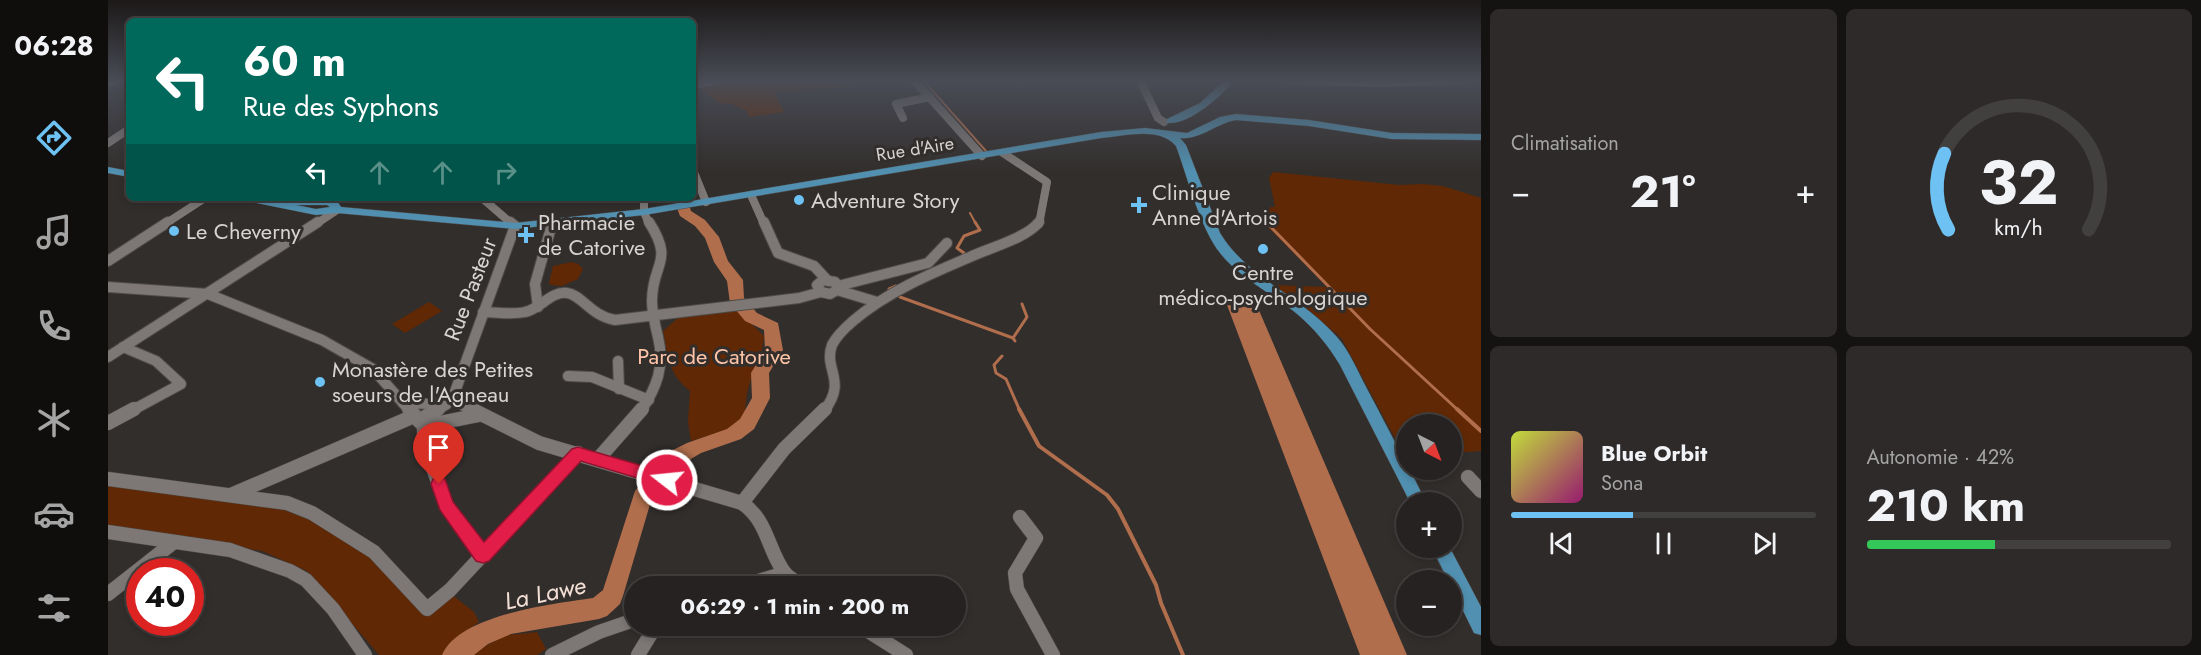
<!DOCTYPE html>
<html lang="fr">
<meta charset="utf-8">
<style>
:root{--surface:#262221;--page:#2e2a2a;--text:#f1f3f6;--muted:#a4a4a5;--line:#423f3f;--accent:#6ec2f3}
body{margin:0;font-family:Jost,sans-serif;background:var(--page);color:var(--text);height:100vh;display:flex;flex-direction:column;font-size:22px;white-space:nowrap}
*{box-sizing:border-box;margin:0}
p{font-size:20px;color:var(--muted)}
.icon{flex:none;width:33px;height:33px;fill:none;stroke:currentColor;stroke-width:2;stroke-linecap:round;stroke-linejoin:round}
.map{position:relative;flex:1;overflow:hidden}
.sheet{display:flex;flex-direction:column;gap:9px;padding:9px;background:#151312;width:720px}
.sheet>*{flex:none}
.banner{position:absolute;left:18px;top:18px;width:570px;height:183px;border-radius:9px;box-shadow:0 3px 9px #0003,0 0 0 2px var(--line);background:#00695c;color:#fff;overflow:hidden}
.needle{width:39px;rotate:138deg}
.buttons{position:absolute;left:1288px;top:414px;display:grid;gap:12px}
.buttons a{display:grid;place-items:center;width:66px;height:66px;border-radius:50%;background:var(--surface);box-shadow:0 3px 9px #0003,0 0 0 2px var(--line);font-size:30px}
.speed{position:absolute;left:18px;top:558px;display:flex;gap:12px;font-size:30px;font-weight:700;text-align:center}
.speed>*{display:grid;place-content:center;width:78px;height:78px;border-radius:50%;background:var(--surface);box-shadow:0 3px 9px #0003,0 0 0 2px var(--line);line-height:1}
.speed .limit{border:9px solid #d22;background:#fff;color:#111}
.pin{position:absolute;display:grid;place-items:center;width:51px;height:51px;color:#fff;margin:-62px -26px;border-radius:50% 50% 50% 0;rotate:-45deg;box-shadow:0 0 6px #0007}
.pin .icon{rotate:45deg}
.me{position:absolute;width:66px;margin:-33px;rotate:286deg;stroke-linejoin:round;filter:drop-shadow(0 0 4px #0008)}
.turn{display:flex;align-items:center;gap:21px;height:126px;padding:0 18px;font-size:27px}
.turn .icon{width:78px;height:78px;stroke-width:2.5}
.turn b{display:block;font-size:42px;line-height:51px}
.lanes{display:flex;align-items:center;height:57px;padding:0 18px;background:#0003;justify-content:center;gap:30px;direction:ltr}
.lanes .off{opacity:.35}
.big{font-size:45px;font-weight:700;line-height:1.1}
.sheet .tile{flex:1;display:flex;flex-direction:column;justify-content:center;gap:9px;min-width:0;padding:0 21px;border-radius:9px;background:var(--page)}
.sheet .dial{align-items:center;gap:0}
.dial svg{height:156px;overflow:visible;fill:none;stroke:var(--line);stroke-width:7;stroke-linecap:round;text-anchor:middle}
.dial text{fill:var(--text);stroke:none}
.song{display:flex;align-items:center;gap:18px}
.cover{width:72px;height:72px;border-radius:9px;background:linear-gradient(135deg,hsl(70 70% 55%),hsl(320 70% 35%))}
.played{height:6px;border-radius:3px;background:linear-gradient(90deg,var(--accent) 40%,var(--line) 40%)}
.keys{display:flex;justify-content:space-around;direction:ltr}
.heat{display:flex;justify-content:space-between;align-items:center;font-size:33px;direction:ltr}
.charge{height:9px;border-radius:4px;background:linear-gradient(90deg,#34c759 42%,var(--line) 0)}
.sheet .tiles{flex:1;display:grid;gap:9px;grid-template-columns:repeat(2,1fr)}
.trip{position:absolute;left:516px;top:576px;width:342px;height:60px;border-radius:30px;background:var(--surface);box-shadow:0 3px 9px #0003,0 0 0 2px var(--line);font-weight:700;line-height:60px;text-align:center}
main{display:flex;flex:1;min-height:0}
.dock{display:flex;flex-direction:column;width:108px;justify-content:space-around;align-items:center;background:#0f0e0d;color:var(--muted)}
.dock .icon{width:42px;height:42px}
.dock .active{color:var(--accent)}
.dock b{font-size:27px;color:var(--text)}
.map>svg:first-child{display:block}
.green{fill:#602804}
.water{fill:#b06e4c}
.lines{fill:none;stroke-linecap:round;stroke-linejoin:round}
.stream-far2{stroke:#b06e4c;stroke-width:2}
.stream-far1{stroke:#b06e4c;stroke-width:3}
.stream{stroke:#b06e4c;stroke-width:4}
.river{fill:#b06e4c;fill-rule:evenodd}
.minor-far2-casing{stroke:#4f4b49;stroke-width:8}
.minor-far1-casing{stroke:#4f4b49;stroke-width:12}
.minor-casing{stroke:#4f4b49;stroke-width:15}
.major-casing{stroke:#4f4b49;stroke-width:1}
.minor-far2{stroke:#7d7876;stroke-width:8}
.minor-far1{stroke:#7d7876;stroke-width:10}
.minor{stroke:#7d7876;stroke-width:14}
.major{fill:#5190b0;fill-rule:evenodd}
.route{fill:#e11d48;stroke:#92132f;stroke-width:1.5}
.poi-dot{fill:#6ec2f3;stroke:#322e2c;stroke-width:2}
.labels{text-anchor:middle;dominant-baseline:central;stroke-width:6;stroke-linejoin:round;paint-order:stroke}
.far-street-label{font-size:18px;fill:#d7d4d3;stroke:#322e2c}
.poi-label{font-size:22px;fill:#d7d4d3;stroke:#322e2c;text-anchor:start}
.street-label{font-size:22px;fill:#d7d4d3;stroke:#322e2c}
.park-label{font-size:22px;fill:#fec4a8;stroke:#322e2c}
.water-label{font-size:24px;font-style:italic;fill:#f3dfd5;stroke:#322e2c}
</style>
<main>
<nav class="dock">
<b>06:28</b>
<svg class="icon active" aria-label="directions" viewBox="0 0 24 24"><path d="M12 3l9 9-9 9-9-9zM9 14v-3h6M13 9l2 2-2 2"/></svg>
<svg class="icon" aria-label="music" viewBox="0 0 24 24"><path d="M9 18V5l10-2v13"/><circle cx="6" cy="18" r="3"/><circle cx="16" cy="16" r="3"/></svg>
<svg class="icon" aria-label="phone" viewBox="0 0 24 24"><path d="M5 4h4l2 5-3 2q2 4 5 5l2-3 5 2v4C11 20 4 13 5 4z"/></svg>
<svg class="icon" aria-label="climate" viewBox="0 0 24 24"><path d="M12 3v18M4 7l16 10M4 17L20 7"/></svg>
<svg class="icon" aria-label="car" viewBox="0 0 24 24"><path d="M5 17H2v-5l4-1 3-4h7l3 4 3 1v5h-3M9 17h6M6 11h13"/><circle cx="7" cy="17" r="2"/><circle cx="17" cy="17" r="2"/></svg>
<svg class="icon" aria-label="filters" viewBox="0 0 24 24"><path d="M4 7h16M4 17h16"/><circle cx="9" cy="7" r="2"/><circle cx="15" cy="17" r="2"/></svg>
</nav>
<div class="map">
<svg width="1373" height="655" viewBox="0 0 1373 655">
<rect width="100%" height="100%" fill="#322e2c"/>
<g class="green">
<polygon points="619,80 744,80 746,86 666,92 676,112 641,117 638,110 624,104 611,103 590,86"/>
<polygon points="1165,172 1291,185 1315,184 1335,186 1373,198 1373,451 1344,453 1344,424 1299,424 1297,457 1234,339 1202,311 1164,285 1219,287 1153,220 1158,218 1162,207 1167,207 1161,178"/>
<polygon points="464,262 470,264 475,269 470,279 454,286 443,285 441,283 445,266"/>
<polygon points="321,302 334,311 297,333 284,324"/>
<path d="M629 310 656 336 652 364 643 379 639 393 636 420 627 428 583 441 580 422 582 391C560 374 560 356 555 331L570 318Z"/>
<polygon points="0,484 176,510 212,524 263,555 317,614 343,594 366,612 371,622 346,639 358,655 271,655 199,571 154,551 0,528"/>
<polygon points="429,632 438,649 429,655 360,655 399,635"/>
</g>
<polygon class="water" points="1119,305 1150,308 1299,655 1252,655"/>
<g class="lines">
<g class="stream-far2">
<polyline points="815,80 878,151"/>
<polyline points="862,213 868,224"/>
<polyline points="1156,220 1160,224"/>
</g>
<g class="stream-far1">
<polyline points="1158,222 1262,329 1351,411"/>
<polyline points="854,256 856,253 849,248 856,236 872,230 867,222"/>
<polyline points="781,289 788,286"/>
<polyline points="792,297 905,338 907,341"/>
<polyline points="905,338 919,317 914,304"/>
<polyline points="894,356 886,365 888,373 898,379 912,411"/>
</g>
<g class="stream">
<polyline points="911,409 931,446 999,495 1010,509 1048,585 1053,603 1075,655"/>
<polyline points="1349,409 1373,431"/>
</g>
<path class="river" d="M565 198H579L583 211 597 220 611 237 620 261 635 280 636 298 649 313 670 323 675 350 661 373 662 398 646 429 633 439 593 453 571 466 543 501 515 596 512 604 499 616 491 619 403 634 380 644 366 655H334C351 614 446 604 485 598L495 590 527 491 557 454 579 443 619 429 632 419 644 398 643 373 657 350 656 330 637 321 622 303 619 281 606 262 597 238 587 226 572 216Z"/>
<g class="minor-far2-casing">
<g id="minor-far2">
<polyline points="806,80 874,156"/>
<polyline points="1032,80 1050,118 1056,122"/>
<polyline points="1180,80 1272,83 1356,80"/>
<polyline points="0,83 6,80"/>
<polyline points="585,85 610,80"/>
<polyline points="795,118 788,104 822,97"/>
<polyline points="0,143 21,129"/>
<polyline points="895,153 939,182 931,224"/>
<polyline points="585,170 598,202"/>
<polyline points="643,195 656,224"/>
<polyline points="208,198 214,201"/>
<polyline points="374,198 404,224"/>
<polyline points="536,198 536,212 541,224"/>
<polyline points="57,224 97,198"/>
<polyline points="208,224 229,210"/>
</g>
</g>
<g class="minor-far1-casing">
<g id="minor-far1">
<polyline points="656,222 670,253 706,266 719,280"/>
<polyline points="0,261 60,222"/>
<polygon points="715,280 727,282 730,286 729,290 722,294 713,292 709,285"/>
<polyline points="730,286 820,263 839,243"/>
<polyline points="0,287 100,294 214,340 265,369 302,411"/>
<polyline points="729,290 769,302"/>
<polyline points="430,307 427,284 444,224"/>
<path d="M375 312C389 312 404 315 417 312 432 309 443 291 459 293 474 295 483 316 507 320L691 298 713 292"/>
<polyline points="15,347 48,361 73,384 23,411"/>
<polyline points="0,357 210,222"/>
<polyline points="510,361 511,389"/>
<polyline points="460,376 484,377 541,400"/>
<polyline points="344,400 366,411"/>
<polyline points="344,400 407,226 402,222"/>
<polyline points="295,403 323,404 344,400"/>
<polyline points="328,411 339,404"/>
<path d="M533 411C549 387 557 366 550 337 547 325 544 313 544 301 544 262 567 263 541 222"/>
<path d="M716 411C740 380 715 370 724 345 728 337 738 327 745 321 779 292 822 274 862 257 881 248 919 238 931 222"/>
</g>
</g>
<g class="minor-casing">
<g id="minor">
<polyline points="301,409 316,426"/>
<path d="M363 409 431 443 634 503C660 521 659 548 676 572 680 578 689 582 695 586"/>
<polyline points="311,421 330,409"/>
<polyline points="0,423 26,409"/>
<polyline points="316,426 316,442 338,505 375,555"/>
<polyline points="316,426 371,415"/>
<polyline points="490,459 534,409"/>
<polyline points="1360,477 1373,491"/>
<polyline points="0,479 179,503 204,513 266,552 319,609 342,590 470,453"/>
<polyline points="123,495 306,416"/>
<polyline points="634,503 676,449 717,409"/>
<polyline points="912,517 928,538 907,573 909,589 945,655"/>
<polyline points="0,532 122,550 182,571 198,580 225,609 257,655"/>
<polyline points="634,586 677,573"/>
<polyline points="0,594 66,542"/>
<polyline points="752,626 798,655"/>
<polyline points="444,655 491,632 526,620"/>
<polyline points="530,655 544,632 544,626"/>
</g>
</g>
<g class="major-casing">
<g id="major">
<path d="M1117 80H1126C1113 97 1081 125 1059 123V119L1092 103Z"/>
<path d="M1128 114 1201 120 1284 133 1373 134V140L1284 139 1201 126 1128 120C1109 123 1092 140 1072 138L1078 145 1112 233C1140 279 1193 296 1228 336 1241 350 1249 370 1258 387 1272 413 1285 439 1299 465V470H1302L1318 502H1302L1232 365C1220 345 1206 328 1188 313 1161 291 1129 277 1109 249 1090 221 1080 178 1068 146 1051 126 1017 136 993 138L536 215 407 229 229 213 208 215 139 201 133 198H155L173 202 177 198 229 201 233 207 407 223 536 209 993 132 1037 128 1079 133 1112 117ZM188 205H219L222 207 208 209Z"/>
<polygon points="0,167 21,171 21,177 0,173"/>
<polygon points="1324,548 1342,548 1373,607 1373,635 1366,633 1344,588 1344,580 1340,580"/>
</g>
</g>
<use href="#minor-far2" class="minor-far2"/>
<use href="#minor-far1" class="minor-far1"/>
<use href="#minor" class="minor"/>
<use href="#major" class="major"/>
</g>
<linearGradient id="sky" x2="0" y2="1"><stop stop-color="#1c1918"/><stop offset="0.47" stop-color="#494c56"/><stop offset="1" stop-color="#494c56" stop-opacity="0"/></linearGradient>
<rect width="1373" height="172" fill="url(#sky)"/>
<polygon class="route" points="470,447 559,473 565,475 567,480 565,485 559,487 473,461 381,561 375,563 368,561 332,510 323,484 325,479 331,477 337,479 345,502 376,542 464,449"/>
<g class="poi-dot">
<circle cx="691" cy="200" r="6"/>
<path d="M1028 196h6v6h6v6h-6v6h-6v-6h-6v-6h6z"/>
<circle cx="66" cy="231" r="6"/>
<path d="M415 226h6v6h6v6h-6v6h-6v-6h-6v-6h6z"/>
<circle cx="1155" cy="249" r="6"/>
<circle cx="212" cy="382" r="6"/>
</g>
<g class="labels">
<g class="far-street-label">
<text transform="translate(807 149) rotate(-9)">Rue d'Aire</text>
</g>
<g class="poi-label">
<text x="1044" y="192">Clinique<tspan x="1044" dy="25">Anne d'Artois</tspan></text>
<text x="703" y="200">Adventure Story</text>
<text x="430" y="222">Pharmacie<tspan x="430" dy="25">de Catorive</tspan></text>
<text x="78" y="231">Le Cheverny</text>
<text x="1155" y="272" text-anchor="middle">Centre<tspan x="1155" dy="25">médico-psychologique</tspan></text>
<text x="224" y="369">Monastère des Petites<tspan x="224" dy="25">soeurs de l'Agneau</tspan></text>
</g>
<g class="street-label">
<text transform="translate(362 289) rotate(-69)">Rue Pasteur</text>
</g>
<g class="park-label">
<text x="606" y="356">Parc de Catorive</text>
</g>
<g class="water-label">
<text transform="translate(437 593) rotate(-12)">La Lawe</text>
</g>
</g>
</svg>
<div class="buttons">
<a><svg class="needle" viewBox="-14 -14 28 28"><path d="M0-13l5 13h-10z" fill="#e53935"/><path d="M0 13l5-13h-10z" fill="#a4a4a5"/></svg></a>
<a>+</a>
<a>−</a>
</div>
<div class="speed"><div class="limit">40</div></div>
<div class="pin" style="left:331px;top:484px;background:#d93025"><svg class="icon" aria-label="arrive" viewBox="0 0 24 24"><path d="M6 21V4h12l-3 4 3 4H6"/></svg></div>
<svg class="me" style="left:559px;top:480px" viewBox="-20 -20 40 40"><circle r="17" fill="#e11d48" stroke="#fff" stroke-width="3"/><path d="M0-11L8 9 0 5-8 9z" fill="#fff"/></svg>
<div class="trip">06:29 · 1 min · 200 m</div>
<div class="banner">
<div class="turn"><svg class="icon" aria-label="left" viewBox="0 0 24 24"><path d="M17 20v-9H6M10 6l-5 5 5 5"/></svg><div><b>60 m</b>Rue des Syphons</div></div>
<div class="lanes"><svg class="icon" aria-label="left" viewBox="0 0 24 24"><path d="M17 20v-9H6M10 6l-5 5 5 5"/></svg><svg class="icon off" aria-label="ahead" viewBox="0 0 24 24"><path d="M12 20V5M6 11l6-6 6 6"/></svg><svg class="icon off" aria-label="ahead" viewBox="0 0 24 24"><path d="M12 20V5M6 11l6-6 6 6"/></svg><svg class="icon off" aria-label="right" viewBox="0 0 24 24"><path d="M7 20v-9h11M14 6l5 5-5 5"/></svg></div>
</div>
</div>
<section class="sheet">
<div class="tiles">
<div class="tile"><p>Climatisation</p>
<div class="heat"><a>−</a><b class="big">21°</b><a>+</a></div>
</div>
<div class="tile dial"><svg viewBox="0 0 100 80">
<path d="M14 69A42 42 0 1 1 86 69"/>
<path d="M14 69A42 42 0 0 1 12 30" stroke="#6ec2f3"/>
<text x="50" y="56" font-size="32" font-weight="700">32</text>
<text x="50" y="72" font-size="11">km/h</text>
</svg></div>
<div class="tile">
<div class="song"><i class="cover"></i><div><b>Blue Orbit</b><p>Sona</p></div></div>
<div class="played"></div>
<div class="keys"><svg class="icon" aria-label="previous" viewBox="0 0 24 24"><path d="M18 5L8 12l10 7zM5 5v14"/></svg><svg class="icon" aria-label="pause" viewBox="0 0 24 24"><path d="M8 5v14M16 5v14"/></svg><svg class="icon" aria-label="next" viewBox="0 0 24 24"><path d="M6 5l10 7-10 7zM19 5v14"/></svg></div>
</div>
<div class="tile"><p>Autonomie · 42%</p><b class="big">210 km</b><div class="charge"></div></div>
</div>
</section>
</main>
